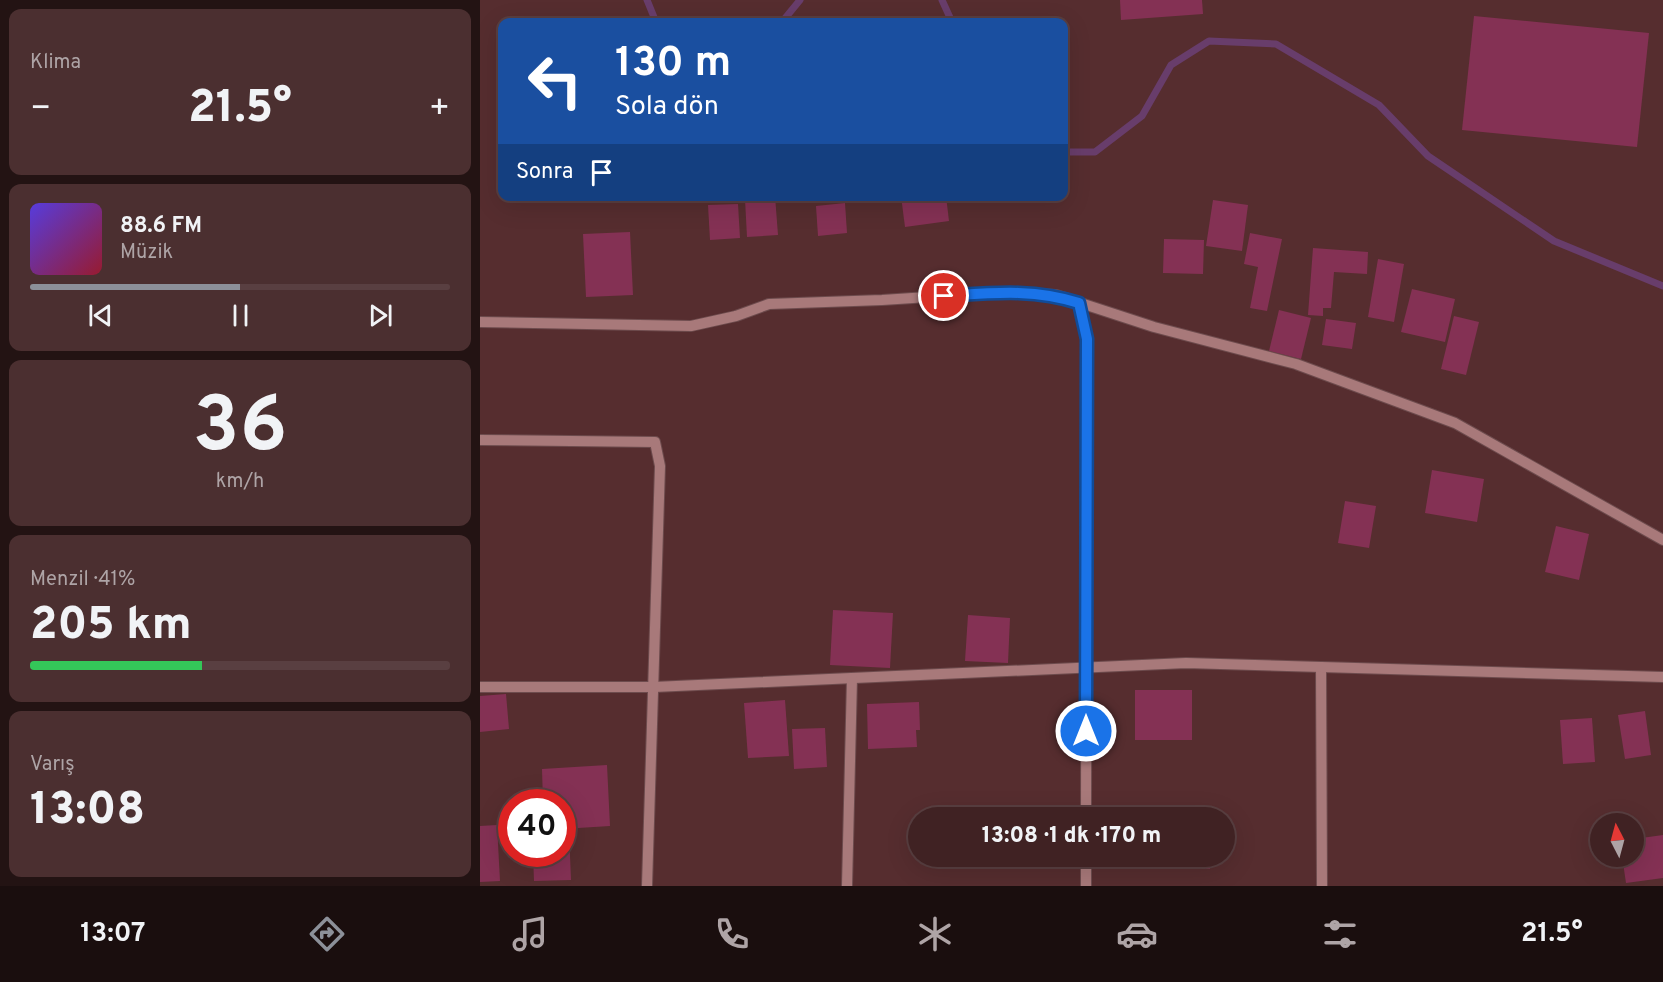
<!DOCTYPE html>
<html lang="tr">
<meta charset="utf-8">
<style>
:root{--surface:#402223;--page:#4b2f30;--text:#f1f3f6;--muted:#aea4a6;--line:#593f41;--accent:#8c9099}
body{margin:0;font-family:Overpass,sans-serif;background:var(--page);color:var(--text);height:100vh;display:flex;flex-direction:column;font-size:22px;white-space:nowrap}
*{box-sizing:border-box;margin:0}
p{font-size:20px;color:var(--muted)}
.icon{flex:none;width:33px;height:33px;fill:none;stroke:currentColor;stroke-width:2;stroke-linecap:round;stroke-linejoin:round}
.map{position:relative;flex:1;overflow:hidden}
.drawer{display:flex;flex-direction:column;gap:9px;padding:9px;background:#231313;width:480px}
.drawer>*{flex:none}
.top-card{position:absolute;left:18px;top:18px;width:570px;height:183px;border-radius:12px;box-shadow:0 6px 24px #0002,0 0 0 2px var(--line);background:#1a4fa0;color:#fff;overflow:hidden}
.needle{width:39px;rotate:354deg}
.tools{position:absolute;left:1110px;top:813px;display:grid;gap:12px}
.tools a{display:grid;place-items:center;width:54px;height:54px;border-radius:50%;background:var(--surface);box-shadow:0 6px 24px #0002,0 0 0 2px var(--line);font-size:30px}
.speed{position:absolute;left:18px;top:789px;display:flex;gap:12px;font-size:30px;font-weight:700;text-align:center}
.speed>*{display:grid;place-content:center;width:78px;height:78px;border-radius:50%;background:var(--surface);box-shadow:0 6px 24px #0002,0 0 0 2px var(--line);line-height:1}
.speed .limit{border:9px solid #d22;background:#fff;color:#111}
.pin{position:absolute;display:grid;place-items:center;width:51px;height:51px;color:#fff;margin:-26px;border:3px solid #fff;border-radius:50%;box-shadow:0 2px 6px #0007}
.me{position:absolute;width:66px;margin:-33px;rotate:0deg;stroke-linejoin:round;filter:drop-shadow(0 0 4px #0008)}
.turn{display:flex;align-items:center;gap:21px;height:126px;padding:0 18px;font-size:27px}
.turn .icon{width:78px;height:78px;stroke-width:2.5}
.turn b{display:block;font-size:42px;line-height:51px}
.then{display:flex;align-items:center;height:57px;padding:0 18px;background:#0003;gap:12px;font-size:22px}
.big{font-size:45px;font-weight:800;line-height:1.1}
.drawer .widget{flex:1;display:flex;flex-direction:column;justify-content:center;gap:9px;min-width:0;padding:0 21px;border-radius:12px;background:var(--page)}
.drawer .dial{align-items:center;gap:0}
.dial b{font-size:78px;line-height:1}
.song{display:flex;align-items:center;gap:18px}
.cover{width:72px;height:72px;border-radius:9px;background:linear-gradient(135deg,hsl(250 70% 55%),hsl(350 70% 35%))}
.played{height:6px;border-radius:3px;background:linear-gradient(90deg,var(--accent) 50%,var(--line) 50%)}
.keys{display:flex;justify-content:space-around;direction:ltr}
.heat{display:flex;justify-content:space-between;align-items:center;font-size:33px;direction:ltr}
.charge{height:9px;border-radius:4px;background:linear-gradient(90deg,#34c759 41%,var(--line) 0)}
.trip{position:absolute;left:428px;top:807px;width:327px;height:60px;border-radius:30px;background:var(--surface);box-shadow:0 6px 24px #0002,0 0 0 2px var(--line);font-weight:800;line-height:60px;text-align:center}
.tab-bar{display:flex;height:96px;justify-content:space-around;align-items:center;background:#1a0e0e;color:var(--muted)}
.tab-bar .icon{width:42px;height:42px}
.tab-bar .active{color:var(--accent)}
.tab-bar b{font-size:27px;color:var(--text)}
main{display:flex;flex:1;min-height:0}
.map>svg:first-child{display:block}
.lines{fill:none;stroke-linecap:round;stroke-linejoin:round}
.stream{stroke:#683d6b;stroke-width:7}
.building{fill:#843154}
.minor-casing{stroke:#6d4b4d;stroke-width:12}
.minor{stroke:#a8797a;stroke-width:10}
.route-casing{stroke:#114b97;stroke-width:15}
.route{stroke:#1a73e8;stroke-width:10}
</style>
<main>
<section class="drawer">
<div class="widget"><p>Klima</p>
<div class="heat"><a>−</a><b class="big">21.5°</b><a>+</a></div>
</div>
<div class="widget">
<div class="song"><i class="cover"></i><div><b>88.6 FM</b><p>Müzik</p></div></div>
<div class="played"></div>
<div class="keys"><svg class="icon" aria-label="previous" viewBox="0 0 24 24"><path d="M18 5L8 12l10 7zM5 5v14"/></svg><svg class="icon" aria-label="pause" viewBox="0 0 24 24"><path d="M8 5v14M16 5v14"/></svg><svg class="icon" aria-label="next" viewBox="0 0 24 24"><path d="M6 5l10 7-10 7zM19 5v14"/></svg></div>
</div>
<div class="widget dial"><b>36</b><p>km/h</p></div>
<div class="widget"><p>Menzil · 41%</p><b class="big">205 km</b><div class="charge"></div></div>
<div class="widget"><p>Varış</p><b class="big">13:08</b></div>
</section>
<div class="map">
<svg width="1183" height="886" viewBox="0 0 1183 886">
<rect width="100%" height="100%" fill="#562d2f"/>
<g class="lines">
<g class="stream">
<polyline points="167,0 176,22"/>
<polyline points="462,0 472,22"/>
<polyline points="302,22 320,0"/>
<polyline points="584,152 615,152 662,116 691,65 729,41 796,44 899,105 948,156 1074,241 1183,286"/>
</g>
</g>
<g class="building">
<polygon points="640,0 722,0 723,14 641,20"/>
<polygon points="994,16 1169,33 1157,147 982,130"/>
<polygon points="295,196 298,235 267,237 265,199"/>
<polygon points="421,196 466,196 469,221 425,227"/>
<polygon points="733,200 768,205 762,251 726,246"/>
<polygon points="365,203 367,233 338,236 336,206"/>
<polygon points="258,204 260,238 230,240 228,205"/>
<polygon points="150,232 153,295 106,297 103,234"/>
<polygon points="770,233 802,239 787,311 770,308 778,267 764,264"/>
<polygon points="684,239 724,240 723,274 683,273"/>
<polygon points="833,248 888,252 887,274 854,272 851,308 843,308 843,316 828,315"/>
<polygon points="898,259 924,264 914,322 888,317"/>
<polygon points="932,289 975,299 965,342 921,332"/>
<polygon points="799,310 831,318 821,359 789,351"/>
<polygon points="974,316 999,322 986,375 961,369"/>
<polygon points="846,319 876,323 872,349 842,345"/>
<polygon points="952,470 1004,479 997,522 945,513"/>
<polygon points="865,501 896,506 889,548 858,543"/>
<polygon points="1076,526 1109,534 1099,580 1065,572"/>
<polygon points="353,610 413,613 410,668 350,665"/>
<polygon points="488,615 530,618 528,663 485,661"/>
<rect x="655" y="690" width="57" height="50"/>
<polygon points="26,694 29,729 0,732 0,696"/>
<polygon points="305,700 309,756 268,758 264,703"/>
<polygon points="439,702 440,730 436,730 437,747 388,749 387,704"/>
<polygon points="1165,711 1171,755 1145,759 1138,715"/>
<polygon points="1112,718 1115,762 1083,764 1080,720"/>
<polygon points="345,728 347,767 314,769 312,729"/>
<polygon points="127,765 130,826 82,829 82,802 63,802 62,769"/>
<polygon points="670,805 732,807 731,818 670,818"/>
<polygon points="17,825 20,881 0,882 0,826"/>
<polygon points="89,831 91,880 54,881 53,854 82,854 82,832"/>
<polygon points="1183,835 1183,878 1146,883 1142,856 1154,856 1154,839"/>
<polygon points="668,856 730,856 730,869 668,867"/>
</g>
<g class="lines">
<g class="minor-casing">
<g id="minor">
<polyline points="599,303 607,339 606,818"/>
<polyline points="0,322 211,326 256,316 289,304 402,300 525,292 576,295 674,327 816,364 975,423 1183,540"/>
<polyline points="0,440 175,442 180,466 167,886"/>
<polyline points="841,667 842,886"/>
<polyline points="0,687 174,687 706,663 1183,677"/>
<polyline points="367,886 372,678"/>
<polyline points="606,886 606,856"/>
</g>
</g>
<use href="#minor" class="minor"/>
</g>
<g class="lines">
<g class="route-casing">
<path id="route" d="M464 296C511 293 553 288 599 303L607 339 606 731"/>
</g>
<use href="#route" class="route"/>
</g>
</svg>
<div class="tools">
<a><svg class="needle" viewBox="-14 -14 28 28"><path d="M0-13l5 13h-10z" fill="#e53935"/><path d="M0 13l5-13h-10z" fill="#aea4a6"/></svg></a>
</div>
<div class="speed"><div class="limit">40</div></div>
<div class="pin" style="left:464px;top:296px;background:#d93025"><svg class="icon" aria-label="arrive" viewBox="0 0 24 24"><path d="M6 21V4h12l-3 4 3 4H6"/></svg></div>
<svg class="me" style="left:606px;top:731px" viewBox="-20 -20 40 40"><circle r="17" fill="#1a73e8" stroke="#fff" stroke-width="3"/><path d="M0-11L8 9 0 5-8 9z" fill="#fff"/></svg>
<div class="trip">13:08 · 1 dk · 170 m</div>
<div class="top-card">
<div class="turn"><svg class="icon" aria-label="left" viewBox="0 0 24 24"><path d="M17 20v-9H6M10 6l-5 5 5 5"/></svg><div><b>130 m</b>Sola dön</div></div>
<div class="then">Sonra<svg class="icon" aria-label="arrive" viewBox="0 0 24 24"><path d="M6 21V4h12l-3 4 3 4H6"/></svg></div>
</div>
</div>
</main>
<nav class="tab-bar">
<b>13:07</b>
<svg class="icon active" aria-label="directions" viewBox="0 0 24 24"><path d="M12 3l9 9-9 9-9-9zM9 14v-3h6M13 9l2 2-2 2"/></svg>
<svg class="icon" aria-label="music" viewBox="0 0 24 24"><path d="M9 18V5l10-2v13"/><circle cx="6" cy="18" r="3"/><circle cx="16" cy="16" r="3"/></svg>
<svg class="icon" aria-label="phone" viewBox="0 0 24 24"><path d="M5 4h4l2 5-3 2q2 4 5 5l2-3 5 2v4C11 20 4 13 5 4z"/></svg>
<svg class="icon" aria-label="climate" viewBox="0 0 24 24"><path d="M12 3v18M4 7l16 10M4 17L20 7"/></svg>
<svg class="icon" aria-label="car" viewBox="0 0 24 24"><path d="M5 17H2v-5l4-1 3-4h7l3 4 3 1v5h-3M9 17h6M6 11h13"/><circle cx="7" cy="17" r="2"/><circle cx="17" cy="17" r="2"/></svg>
<svg class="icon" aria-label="filters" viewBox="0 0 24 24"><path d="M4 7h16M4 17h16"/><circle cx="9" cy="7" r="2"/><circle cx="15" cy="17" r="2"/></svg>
<b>21.5°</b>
</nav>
